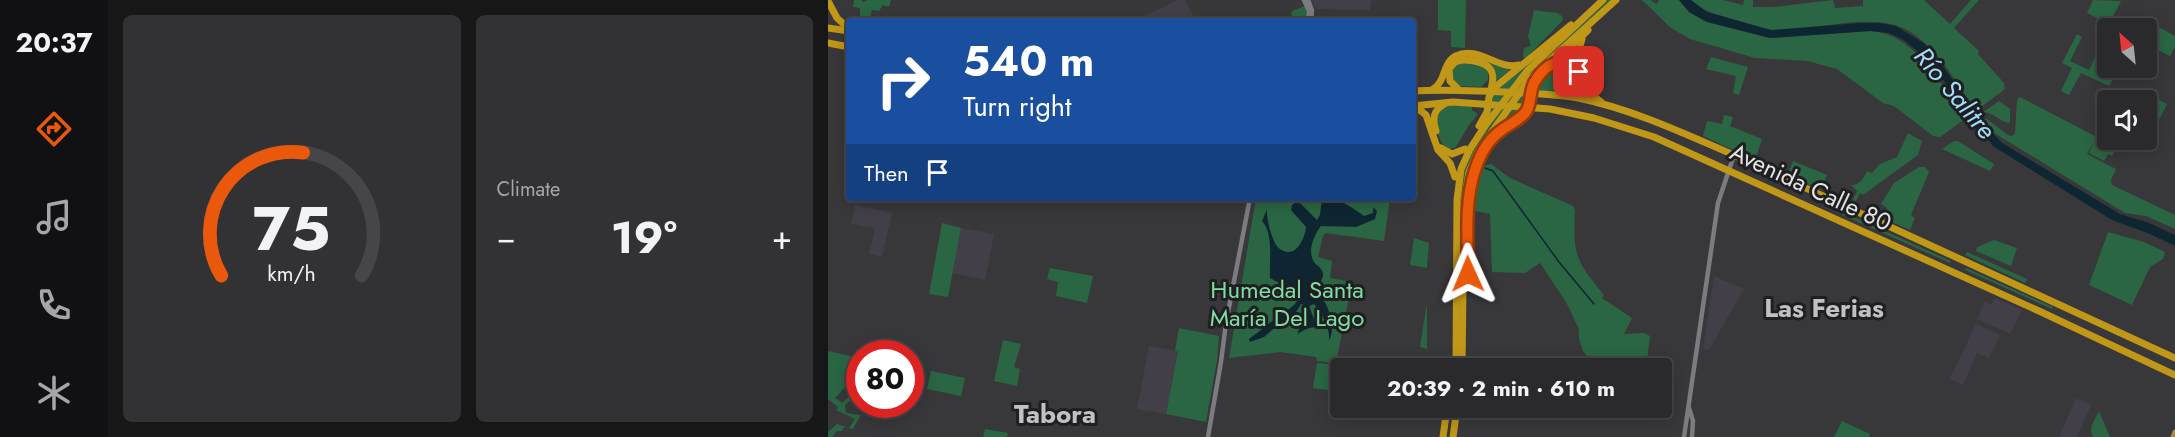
<!DOCTYPE html>
<meta charset="utf-8">
<style>
:root{--surface:#2a292c;--page:#323134;--text:#f1f3f6;--muted:#a5a6a9;--line:#464548;--accent:#ea580c}
body{margin:0;font-family:Jost,sans-serif;background:var(--page);color:var(--text);height:100vh;display:flex;flex-direction:column;font-size:22px;white-space:nowrap}
*{box-sizing:border-box;margin:0}
p{font-size:20px;color:var(--muted)}
.icon{flex:none;width:33px;height:33px;fill:none;stroke:currentColor;stroke-width:2;stroke-linecap:round;stroke-linejoin:round}
.map{position:relative;flex:1;overflow:hidden}
.side{display:flex;flex-direction:column;gap:15px;padding:15px;background:#171718;width:720px}
.side>*{flex:none}
.hud{position:absolute;left:18px;top:18px;width:570px;height:183px;border-radius:6px;box-shadow:0 3px 15px #0003,0 0 0 2px var(--line);background:#1a4fa0;color:#fff;overflow:hidden}
.needle{width:39px;rotate:333deg}
.fabs{position:absolute;left:1269px;top:18px;display:grid;gap:12px}
.fabs a{display:grid;place-items:center;width:60px;height:60px;border-radius:6px;background:var(--surface);box-shadow:0 3px 15px #0003,0 0 0 2px var(--line);font-size:30px}
.speed{position:absolute;left:18px;top:340px;display:flex;gap:12px;font-size:30px;font-weight:700;text-align:center}
.speed>*{display:grid;place-content:center;width:78px;height:78px;border-radius:50%;background:var(--surface);box-shadow:0 3px 15px #0003,0 0 0 2px var(--line);line-height:1}
.speed .limit{border:9px solid #d22;background:#fff;color:#111}
.pin{position:absolute;display:grid;place-items:center;width:51px;height:51px;color:#fff;margin:-26px;border-radius:12px;box-shadow:0 3px 9px #0006}
.me{position:absolute;width:66px;margin:-33px;rotate:359deg;stroke-linejoin:round;filter:drop-shadow(0 0 4px #0008)}
.turn{display:flex;align-items:center;gap:21px;height:126px;padding:0 18px;font-size:27px}
.turn .icon{width:78px;height:78px;stroke-width:2.5}
.turn b{display:block;font-size:42px;line-height:51px}
.then{display:flex;align-items:center;height:57px;padding:0 18px;background:#0003;gap:12px;font-size:22px}
.big{font-size:45px;font-weight:700;line-height:1.1}
.side .widget{flex:1;display:flex;flex-direction:column;justify-content:center;gap:9px;min-width:0;padding:0 21px;border-radius:9px;background:var(--page)}
.side .dial{align-items:center;gap:0}
.dial svg{height:156px;overflow:visible;fill:none;stroke:var(--line);stroke-width:7;stroke-linecap:round;text-anchor:middle}
.dial text{fill:var(--text);stroke:none}
.heat{display:flex;justify-content:space-between;align-items:center;font-size:33px;direction:ltr}
.side .tiles{flex:1;display:grid;gap:15px;grid-template-columns:repeat(2,1fr)}
.trip{position:absolute;left:502px;top:358px;width:342px;height:60px;border-radius:6px;background:var(--surface);box-shadow:0 3px 15px #0003,0 0 0 2px var(--line);font-weight:700;line-height:60px;text-align:center}
main{display:flex;flex:1;min-height:0}
.tab-bar{display:flex;flex-direction:column;width:108px;justify-content:space-around;align-items:center;background:#111012;color:var(--muted)}
.tab-bar .icon{width:42px;height:42px}
.tab-bar .selected{color:var(--accent)}
.tab-bar b{font-size:27px;color:var(--text)}
.map>svg:first-child{display:block}
.built{fill:#423f48}
.green{fill:#2a6643}
.water{fill:#0e2632}
.lines{fill:none;stroke-linecap:round;stroke-linejoin:round}
.stream{stroke:#0e2632;stroke-width:1.5}
.secondary{stroke:#7c7b7f;stroke-width:4.5}
.primary{stroke:#a58c41;stroke-width:5}
.highway{stroke:#c19718;stroke-width:7}
.route-casing{stroke:#983908;stroke-width:15}
.route{stroke:#ea580c;stroke-width:10}
.labels{text-anchor:middle;dominant-baseline:central;stroke-width:6;stroke-linejoin:round;paint-order:stroke}
.street-label{font-size:24px;fill:#e4e3e5;stroke:#1f1e20}
.park-label{font-size:24px;fill:#7fdda3;stroke:#1f1e20}
.water-label{font-size:26px;font-style:italic;fill:#a2dcfb;stroke:#1f1e20}
.neighbourhood-label{font-size:26px;font-weight:bold;fill:#c1c0c3;stroke:#1f1e20}
</style>
<main>
<nav class="tab-bar">
<b>20:37</b>
<svg class="icon selected" aria-label="directions" viewBox="0 0 24 24"><path d="M12 3l9 9-9 9-9-9zM9 14v-3h6M13 9l2 2-2 2"/></svg>
<svg class="icon" aria-label="music" viewBox="0 0 24 24"><path d="M9 18V5l10-2v13"/><circle cx="6" cy="18" r="3"/><circle cx="16" cy="16" r="3"/></svg>
<svg class="icon" aria-label="phone" viewBox="0 0 24 24"><path d="M5 4h4l2 5-3 2q2 4 5 5l2-3 5 2v4C11 20 4 13 5 4z"/></svg>
<svg class="icon" aria-label="climate" viewBox="0 0 24 24"><path d="M12 3v18M4 7l16 10M4 17L20 7"/></svg>
</nav>
<section class="side">
<div class="tiles">
<div class="widget dial"><svg viewBox="0 0 100 80">
<path d="M14 69A42 42 0 1 1 86 69"/>
<path d="M14 69A42 42 0 0 1 56 6" stroke="#ea580c"/>
<text x="50" y="56" font-size="32" font-weight="700">75</text>
<text x="50" y="72" font-size="11">km/h</text>
</svg></div>
<div class="widget"><p>Climate</p>
<div class="heat"><a>−</a><b class="big">19°</b><a>+</a></div>
</div>
</div>
</section>
<div class="map">
<svg width="1347" height="437" viewBox="0 0 1347 437">
<rect width="100%" height="100%" fill="#38373a"/>
<g class="built">
<polygon points="350,0 357,0 368,21 306,21"/>
<polygon points="483,0 543,0 542,10 488,9"/>
<polygon points="27,205 64,213 54,257 41,254 47,228 23,224"/>
<polygon points="133,228 166,234 157,280 124,273"/>
<polygon points="886,276 916,289 881,350 875,348"/>
<polygon points="1167,298 1194,310 1182,334 1149,319 1157,302 1163,305"/>
<polygon points="1148,324 1172,335 1161,358 1149,353 1135,385 1122,379"/>
<polygon points="321,346 350,351 338,414 309,409"/>
<polygon points="1248,398 1263,405 1249,437 1231,437"/>
</g>
<g class="green">
<polygon points="26,0 34,0 35,2 40,0 63,0 61,7 55,5 51,11 44,10 42,18 32,16 32,8 25,7"/>
<polygon points="610,0 638,0 637,48 623,47 623,31 610,30"/>
<polygon points="779,0 783,0 706,70 640,169 633,355 632,203 636,167 650,138 695,78"/>
<path d="M814 0H822L829 4 831 0H851L861 12 879 22 942 38 1042 31C1088 34 1114 85 1137 119L1112 137 1105 136 1066 106 1055 103 1009 69 979 61 927 58 862 39 843 28Z"/>
<path d="M863 0H895L915 5 916 0H925V7H946L1005 0 1007 8 1035 6V0H1096L1122 24 1143 0H1151L1126 28 1151 51 1150 54 1176 83 1177 89 1148 111C1130 85 1111 51 1084 33 1047 8 985 33 944 30 931 29 916 22 904 19 888 14 875 12 863 0Z"/>
<polygon points="1265,0 1293,1 1281,24 1259,13"/>
<polygon points="477,6 480,15 477,21 463,15 464,11"/>
<polygon points="706,10 729,13 734,16 735,20 698,58 695,57 696,48 703,46 700,36"/>
<polygon points="1331,27 1347,36 1347,47 1342,56 1320,45"/>
<polygon points="1249,34 1254,37 1242,61 1261,70 1273,46 1279,49 1280,68 1292,68 1281,86 1253,73 1241,95 1233,91 1244,68 1234,63"/>
<polygon points="734,35 659,118 664,93"/>
<polygon points="747,45 747,54 763,98 744,95 755,78 732,59"/>
<polygon points="645,55 683,69 668,81 667,71 663,65 626,59"/>
<polygon points="883,57 920,67 911,95 905,93 908,76 878,69"/>
<polygon points="630,62 651,64 662,70 660,72 660,80 653,87 631,86 626,84 623,69"/>
<polygon points="731,62 747,68 750,83 737,93 706,91 709,80"/>
<polygon points="705,78 697,109 686,119 667,131"/>
<polygon points="1313,91 1339,104 1329,124 1319,119 1318,100 1308,100"/>
<polygon points="1192,97 1288,147 1284,156 1280,154 1276,161 1261,153 1267,141 1259,154 1288,169 1283,180 1284,185 1347,215 1347,229 1318,216 1297,213 1163,131 1156,122 1156,119 1159,119 1180,135 1184,136 1187,133 1189,100"/>
<path d="M1171 101 1182 109V123C1172 123 1164 110 1154 113Z"/>
<path d="M619 105 644 106V110L650 114 641 125 628 147 619 150C608 137 603 115 619 105Z"/>
<polygon points="896,115 905,117 902,126 934,139 927,160 875,136 879,121 894,124"/>
<path d="M1080 133 1094 141 1090 155 1035 195 1032 193 1026 205 1023 204 1029 191 1023 185C1031 186 1036 178 1039 171L1044 173 1052 164 1069 157Z"/>
<polygon points="1126,141 1130,141 1166,164 1162,171 1114,149"/>
<polygon points="965,161 999,175 993,190 959,175"/>
<path d="M663 164 682 178 745 206 747 210C745 254 747 260 776 295L774 298 804 318 796 334 816 333 822 336 818 369H769L755 351 751 339V329L738 302 712 263 697 273 664 272 662 214 647 211 643 208 648 176 654 166Z"/>
<polygon points="1091,167 1097,167 1101,172 1083,215 1087,218 1082,230 1054,218 1059,208 1053,204 1066,183"/>
<polygon points="428,198 562,198 556,241 498,233 495,236 490,257 504,261 502,278 524,282 508,363 489,361 488,357 452,352 401,358"/>
<polygon points="1010,210 1123,261 1122,263 1008,212"/>
<polygon points="114,223 133,228 120,297 101,294"/>
<polygon points="1280,232 1316,242 1337,252 1335,259 1322,267 1304,305 1261,285"/>
<polygon points="586,238 601,243 599,268 582,265"/>
<polygon points="1166,240 1189,248 1183,266 1148,251 1149,247"/>
<polygon points="1139,252 1199,279 1197,283 1137,255"/>
<polygon points="222,268 265,276 259,303 228,296 230,282 219,279"/>
<polygon points="1138,268 1225,307 1224,309 1137,270"/>
<polygon points="599,302 599,349 592,347"/>
<polygon points="351,328 391,336 389,361 378,422 338,414 350,351 347,351"/>
<polygon points="175,340 193,344 186,367 192,369 189,386 166,381"/>
<polygon points="0,351 31,358 31,370 26,375 18,376 20,384 7,398 14,403 31,388 31,399 24,399 17,405 18,413 33,415 25,429 16,427 14,431 9,431 4,437 0,437 0,432 9,424 21,428 27,419 8,410 10,407 0,399"/>
<polygon points="489,363 509,365 507,391 485,388"/>
<polygon points="103,371 137,378 133,396 99,389"/>
<path d="M1271 411 1282 437H1265C1260 427 1267 420 1271 411Z"/>
<polygon points="1014,421 1042,434 1041,437 1006,437"/>
<polygon points="157,429 180,433 179,437 155,437"/>
</g>
<g class="water">
<polygon points="851,0 863,0 879,12 943,30 1032,23 1051,23 1068,26 1097,44 1117,69 1157,125 1174,143 1292,214 1321,223 1347,235 1347,246 1322,234 1284,220 1165,146 1100,60 1076,40 1061,33 1042,31 942,38 879,22 861,12"/>
<path d="M494 198C511 198 522 206 536 216L545 213V207L549 211 547 219 528 227 493 226C486 235 479 251 486 262 488 265 491 266 493 269 499 277 491 283 485 288L486 293C489 295 492 296 494 298 501 306 508 331 501 340 502 327 494 313 486 304L481 306 489 327 480 328 469 334 477 315 476 305 473 304 465 317 450 325 436 337 422 342 421 339C431 332 439 325 449 317 458 310 465 309 471 298L461 288 442 278C441 261 446 234 434 221L439 209C438 217 444 244 452 249 468 260 477 238 478 227L463 210 464 205 470 201 489 220 492 215Z"/>
</g>
<g class="lines">
<polyline class="stream" points="657,168 665,171 731,262 766,304"/>
<g class="secondary">
<polyline points="476,0 481,11 480,21"/>
<polyline points="480,0 484,10 483,21"/>
<polyline points="861,408 865,421 864,437"/>
<polyline points="380,437 393,362 398,323 422,198"/>
<polyline points="856,437 890,203 906,155"/>
</g>
<polyline class="primary" points="1345,437 1347,432"/>
<g class="highway">
<polyline points="0,1 9,18 21,29"/>
<polyline points="0,28 21,31"/>
<path d="M754 39C747 55 758 92 773 102"/>
<polyline points="0,43 21,47"/>
<path d="M727 62H741L751 72C754 85 747 93 736 95"/>
<path d="M605 89C618 82 614 63 628 56 650 45 669 70 691 65"/>
<path d="M630 89 622 81 621 69 627 62C634 59 639 60 646 61 663 64 668 72 663 89"/>
<path d="M585 91C622 89 658 91 695 93 714 94 732 95 750 98 804 109 855 133 906 155L1347 358"/>
<polyline points="585,106 625,102 722,109 766,118 826,137 1211,311 1347,375"/>
<polyline points="585,108 593,111 598,115 610,150 622,163 627,177"/>
<polyline points="651,126 659,112 661,97 666,88 743,25"/>
<path d="M608 131C604 118 605 110 618 103"/>
<path d="M658 146C668 132 685 127 697 113 705 104 701 89 709 78 722 60 744 47 760 30"/>
<polyline points="613,148 624,154 637,149"/>
<polyline points="628,369 629,200 633,169 642,149 657,126 699,71 775,0"/>
<polyline points="634,369 636,203 641,172 649,153 702,78 788,0"/>
<polyline points="615,437 619,408"/>
<polyline points="625,437 629,408"/>
</g>
</g>
<g class="lines">
<g class="route-casing">
<path id="route" d="M640 274C640 240 636 203 647 170 652 154 660 139 675 129 682 124 691 120 697 113 704 105 701 93 706 83 715 66 738 50 751 72"/>
</g>
<use href="#route" class="route"/>
</g>
<g class="labels">
<g class="street-label">
<text transform="translate(983 187) rotate(25)">Avenida Calle 80</text>
</g>
<g class="park-label">
<text x="459" y="289">Humedal Santa<tspan x="459" dy="28">María Del Lago</tspan></text>
</g>
<g class="water-label">
<text transform="translate(1127 93) rotate(50)">Río Salitre</text>
</g>
<g class="neighbourhood-label">
<text x="996" y="308">Las Ferias</text>
<text x="227" y="414">Tabora</text>
</g>
</g>
</svg>
<div class="fabs">
<a><svg class="needle" viewBox="-14 -14 28 28"><path d="M0-13l5 13h-10z" fill="#e53935"/><path d="M0 13l5-13h-10z" fill="#a5a6a9"/></svg></a>
<a><svg class="icon" aria-label="sound" viewBox="0 0 24 24"><path d="M4 9h4l5-4v14l-5-4H4zM17 9q2 3 0 6"/></svg></a>
</div>
<div class="speed"><div class="limit">80</div></div>
<div class="pin" style="left:751px;top:72px;background:#d93025"><svg class="icon" aria-label="arrive" viewBox="0 0 24 24"><path d="M6 21V4h12l-3 4 3 4H6"/></svg></div>
<svg class="me" style="left:640px;top:274px" viewBox="-20 -20 40 40"><path d="M0-17L14 15 0 8-14 15z" fill="#ea580c" stroke="#fff" stroke-width="4"/></svg>
<div class="trip">20:39 · 2 min · 610 m</div>
<div class="hud">
<div class="turn"><svg class="icon" aria-label="right" viewBox="0 0 24 24"><path d="M7 20v-9h11M14 6l5 5-5 5"/></svg><div><b>540 m</b>Turn right</div></div>
<div class="then">Then<svg class="icon" aria-label="arrive" viewBox="0 0 24 24"><path d="M6 21V4h12l-3 4 3 4H6"/></svg></div>
</div>
</div>
</main>
